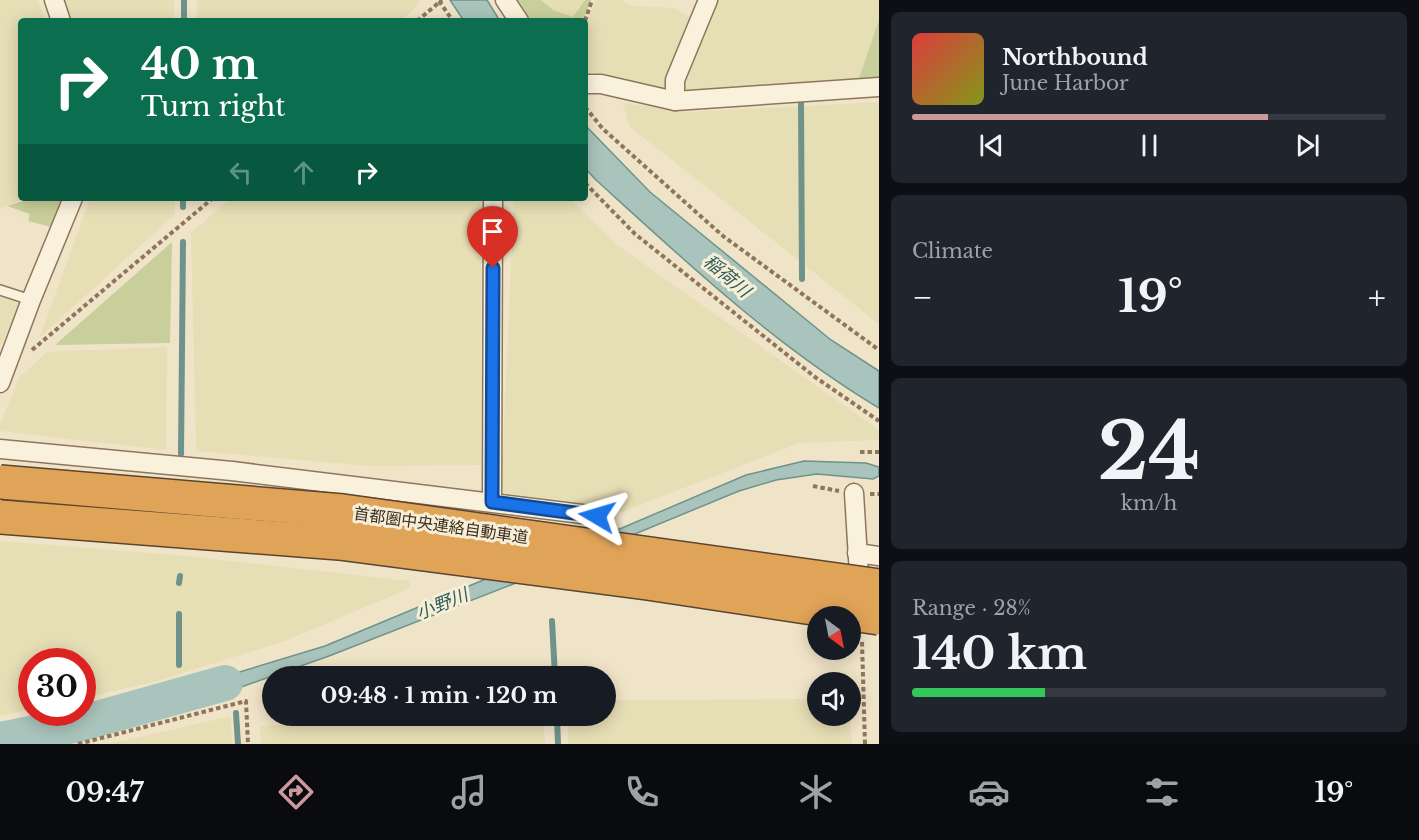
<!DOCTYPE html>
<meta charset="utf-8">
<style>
:root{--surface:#171b24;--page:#20242c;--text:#f1f3f6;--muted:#9ea1a6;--line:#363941;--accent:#cc999b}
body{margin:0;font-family:"Libre Baskerville","Noto Sans JP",serif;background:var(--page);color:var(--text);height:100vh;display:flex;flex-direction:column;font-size:22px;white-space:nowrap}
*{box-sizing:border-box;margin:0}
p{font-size:20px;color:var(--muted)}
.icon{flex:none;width:33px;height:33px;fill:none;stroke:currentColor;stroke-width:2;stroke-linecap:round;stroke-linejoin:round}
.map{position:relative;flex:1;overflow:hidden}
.details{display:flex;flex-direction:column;gap:12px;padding:12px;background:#0d0f14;width:540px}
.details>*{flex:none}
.hud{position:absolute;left:18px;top:18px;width:570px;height:183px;border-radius:6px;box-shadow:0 3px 15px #0003;background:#0b6e4f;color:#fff;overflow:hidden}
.needle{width:39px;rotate:148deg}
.controls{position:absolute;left:807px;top:606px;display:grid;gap:12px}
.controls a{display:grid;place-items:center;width:54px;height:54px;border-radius:50%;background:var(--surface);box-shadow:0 3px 15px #0003;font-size:30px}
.speed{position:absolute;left:18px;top:648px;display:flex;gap:12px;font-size:30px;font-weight:700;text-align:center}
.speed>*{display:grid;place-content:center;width:78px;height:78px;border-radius:50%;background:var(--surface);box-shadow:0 3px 15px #0003;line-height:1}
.speed .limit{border:9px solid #d22;background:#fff;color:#111}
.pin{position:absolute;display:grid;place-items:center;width:51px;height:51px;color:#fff;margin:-62px -26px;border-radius:50% 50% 50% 0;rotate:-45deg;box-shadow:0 0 6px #0007}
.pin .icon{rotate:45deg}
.me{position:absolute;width:66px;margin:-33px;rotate:277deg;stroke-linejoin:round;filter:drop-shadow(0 0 4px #0008)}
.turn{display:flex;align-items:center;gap:21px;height:126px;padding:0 24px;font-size:27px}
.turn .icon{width:78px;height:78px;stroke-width:2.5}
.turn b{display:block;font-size:42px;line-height:51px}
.lanes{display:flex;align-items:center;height:57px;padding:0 24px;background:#0003;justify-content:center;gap:30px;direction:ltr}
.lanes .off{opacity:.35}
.big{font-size:45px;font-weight:800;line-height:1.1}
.details .card{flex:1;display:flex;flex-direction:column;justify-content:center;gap:9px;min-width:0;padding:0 21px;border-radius:9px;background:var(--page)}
.details .dial{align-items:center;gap:0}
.dial b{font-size:78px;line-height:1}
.song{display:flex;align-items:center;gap:18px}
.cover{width:72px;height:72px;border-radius:9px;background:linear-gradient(135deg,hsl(0 70% 55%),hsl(70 70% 35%))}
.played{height:6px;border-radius:3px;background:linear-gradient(90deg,var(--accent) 75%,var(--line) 75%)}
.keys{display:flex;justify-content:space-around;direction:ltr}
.heat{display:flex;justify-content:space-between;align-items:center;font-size:33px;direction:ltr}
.charge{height:9px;border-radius:4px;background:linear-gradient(90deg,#34c759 28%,var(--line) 0)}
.trip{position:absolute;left:262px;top:666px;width:354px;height:60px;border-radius:30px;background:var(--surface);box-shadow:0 3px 15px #0003;font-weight:800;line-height:60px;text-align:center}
.tab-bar{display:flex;height:96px;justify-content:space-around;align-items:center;background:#090b0e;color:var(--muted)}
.tab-bar .icon{width:42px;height:42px}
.tab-bar .current{color:var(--accent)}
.tab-bar b{font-size:27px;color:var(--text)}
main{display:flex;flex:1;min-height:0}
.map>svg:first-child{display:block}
.farmland{fill:#e6deb5}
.green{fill:#c9cf9b}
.water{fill:#a9c4bc;stroke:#6f938a;stroke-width:1.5}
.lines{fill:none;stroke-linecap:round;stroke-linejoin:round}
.stream{stroke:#6f938a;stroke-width:6}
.river{stroke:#a9c4bc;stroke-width:36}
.lane-casing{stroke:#8d765c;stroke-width:12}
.street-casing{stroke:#8d765c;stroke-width:21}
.path{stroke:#8d765c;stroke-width:4;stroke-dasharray:4.5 3;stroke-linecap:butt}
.lane{stroke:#faf1dc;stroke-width:9}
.street{stroke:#faf1dc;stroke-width:18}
.highway-bridge-casing{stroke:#5b4430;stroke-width:36;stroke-linecap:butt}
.highway-bridge{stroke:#e0a458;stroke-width:33}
.route-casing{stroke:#114b97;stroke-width:15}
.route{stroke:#1a73e8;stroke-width:10}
.labels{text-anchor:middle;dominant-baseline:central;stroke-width:6;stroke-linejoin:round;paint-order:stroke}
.street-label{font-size:16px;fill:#3d2e20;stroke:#f7eed8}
.water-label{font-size:18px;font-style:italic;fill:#2f5d5a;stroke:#f7eed8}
</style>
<main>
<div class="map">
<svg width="879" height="744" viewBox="0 0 879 744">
<rect width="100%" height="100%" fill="#f0e4c8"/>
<g class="farmland">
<polygon points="0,0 38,0 46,21 21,21 21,198 33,198 19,201 0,209"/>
<polygon points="64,0 174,0 174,21 70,21"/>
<polygon points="197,0 420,0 419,5 400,21 197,21"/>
<polygon points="541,0 585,0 573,18 553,10"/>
<polygon points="595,0 621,0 633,6 674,8 689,17 673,63 667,92 585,70 585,30"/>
<polygon points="712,0 879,0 879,20 858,81 680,93"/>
<polygon points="879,102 879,324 629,126 623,103 690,112"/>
<polygon points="90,198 175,198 175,214 40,337"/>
<polygon points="231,198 481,198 481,465 370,466 196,451 191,233"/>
<polygon points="514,198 569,198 617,245 879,430 879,440 799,443 622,512 501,492"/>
<polygon points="0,293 22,299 0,347"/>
<polygon points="167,347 166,450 0,431 0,424 19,378 47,352"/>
<polygon points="0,541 188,556 409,581 410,588 285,641 154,682 83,698 82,662 32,662 31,709 0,716"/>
<polygon points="817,699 818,716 850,716 852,744 568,744 568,716 606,716 606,700"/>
<polygon points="231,716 232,744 109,744"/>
<polygon points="464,716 543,716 545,744 261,744 260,726"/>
</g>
<g class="green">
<polygon points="513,0 541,0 553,10 573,17 585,0 591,0 583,21 526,21"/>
<polygon points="879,20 879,80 858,81"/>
<polygon points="33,198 64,198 51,227 28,221 30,214 7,206"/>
<polygon points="172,242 170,343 55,345"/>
</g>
<g class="water">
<polygon points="450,0 487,0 500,21 464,21"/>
<path d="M585 125 650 192 831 340 879 371V408C774 345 685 261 595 179L585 168Z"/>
<polygon points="804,461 866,463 879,467 879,476 873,479 817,474 776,480 739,491 521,581 329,656 230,691 228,688 180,702 177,691 325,646 512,568 550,556 622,528 746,475"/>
</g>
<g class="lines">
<g class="stream">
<polyline points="184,21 184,0"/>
<polyline points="801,102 802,279"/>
<polyline points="183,207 183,198"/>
<polyline points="181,454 183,242"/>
<polyline points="179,583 180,576"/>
<polyline points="552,621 555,676"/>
<polyline points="179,665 179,614"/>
<polyline points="236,713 238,744"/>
<polyline points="557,716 558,744"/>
</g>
<polyline class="river" points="0,740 79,724 225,683"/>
<g class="lane-casing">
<polyline id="lane" points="0,290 31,300"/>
</g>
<g class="street-casing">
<g id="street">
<polyline points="54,0 61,21"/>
<polyline points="505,0 519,21"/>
<polyline points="585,84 601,84 675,101 879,87"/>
<polyline points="675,101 675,80 708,0"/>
<polyline points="0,383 31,300 73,198"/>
<polyline points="0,449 232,471 598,516"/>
<polyline points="854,493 860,591"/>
<polyline points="492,502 493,198"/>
<polyline points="857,553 879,556"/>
</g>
</g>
<g class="path">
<polyline points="439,1 453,21"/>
<polyline points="417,21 442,0"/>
<polyline points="585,21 592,0"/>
<polyline points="585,107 603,129 723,236 879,350"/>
<polyline points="585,183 635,234 815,377 879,421"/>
<polyline points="32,350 213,198"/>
<polyline points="860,452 879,452"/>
<polyline points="813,486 839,491"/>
<polyline points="870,494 879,494"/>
<polyline points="862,642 865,744"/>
<polyline points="78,744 246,701 248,744"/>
</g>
<use href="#lane" class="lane"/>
<use href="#street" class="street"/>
<g class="highway-bridge-casing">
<g id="highway-bridge">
<polyline points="0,482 343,511 879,586"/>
<polyline points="0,517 339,543 647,583 879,618"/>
</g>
</g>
<use href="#highway-bridge" class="highway-bridge"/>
</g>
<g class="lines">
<g class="route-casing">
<polyline id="route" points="493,268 492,502 597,516"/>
</g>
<use href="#route" class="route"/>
</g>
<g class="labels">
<g class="street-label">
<text transform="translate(441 525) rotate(8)">首都圏中央連絡自動車道</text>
</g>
<g class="water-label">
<text transform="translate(727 276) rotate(40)">稲荷川</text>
<text transform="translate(442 604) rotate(-22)">小野川</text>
</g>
</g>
</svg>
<div class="controls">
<a><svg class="needle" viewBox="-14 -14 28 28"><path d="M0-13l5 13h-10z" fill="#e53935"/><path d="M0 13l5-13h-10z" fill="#9ea1a6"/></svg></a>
<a><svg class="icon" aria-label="sound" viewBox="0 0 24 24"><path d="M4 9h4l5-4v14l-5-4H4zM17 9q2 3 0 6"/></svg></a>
</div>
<div class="speed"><div class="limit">30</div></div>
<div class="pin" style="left:493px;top:268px;background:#d93025"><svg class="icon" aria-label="arrive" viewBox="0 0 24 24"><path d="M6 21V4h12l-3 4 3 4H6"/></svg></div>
<svg class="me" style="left:597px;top:516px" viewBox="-20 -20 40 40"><path d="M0-17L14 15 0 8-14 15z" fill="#1a73e8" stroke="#fff" stroke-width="4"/></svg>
<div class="trip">09:48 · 1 min · 120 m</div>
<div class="hud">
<div class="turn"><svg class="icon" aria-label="right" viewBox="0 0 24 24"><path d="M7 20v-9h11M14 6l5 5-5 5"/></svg><div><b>40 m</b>Turn right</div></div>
<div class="lanes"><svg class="icon off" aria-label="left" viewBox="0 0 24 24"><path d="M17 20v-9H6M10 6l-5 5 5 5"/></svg><svg class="icon off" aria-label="ahead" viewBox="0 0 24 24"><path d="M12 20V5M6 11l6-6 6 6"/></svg><svg class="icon" aria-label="right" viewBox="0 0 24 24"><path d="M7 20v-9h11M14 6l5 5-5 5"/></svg></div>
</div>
</div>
<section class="details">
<div class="card">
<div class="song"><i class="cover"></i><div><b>Northbound</b><p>June Harbor</p></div></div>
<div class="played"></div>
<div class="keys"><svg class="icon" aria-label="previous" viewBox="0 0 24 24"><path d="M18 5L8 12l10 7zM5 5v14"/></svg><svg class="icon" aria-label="pause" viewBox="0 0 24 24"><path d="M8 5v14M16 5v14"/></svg><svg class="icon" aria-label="next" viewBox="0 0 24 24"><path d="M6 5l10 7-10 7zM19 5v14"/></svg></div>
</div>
<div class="card"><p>Climate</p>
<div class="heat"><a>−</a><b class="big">19°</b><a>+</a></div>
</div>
<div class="card dial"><b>24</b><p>km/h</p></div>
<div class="card"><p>Range · 28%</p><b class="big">140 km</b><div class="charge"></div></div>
</section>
</main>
<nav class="tab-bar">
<b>09:47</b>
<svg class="icon current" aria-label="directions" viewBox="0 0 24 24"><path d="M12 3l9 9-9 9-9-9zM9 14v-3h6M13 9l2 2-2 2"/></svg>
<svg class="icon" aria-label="music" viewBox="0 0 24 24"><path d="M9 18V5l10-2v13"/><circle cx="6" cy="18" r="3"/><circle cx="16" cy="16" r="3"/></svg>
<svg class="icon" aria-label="phone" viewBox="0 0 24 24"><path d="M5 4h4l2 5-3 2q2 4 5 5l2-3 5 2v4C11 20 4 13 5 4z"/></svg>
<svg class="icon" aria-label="climate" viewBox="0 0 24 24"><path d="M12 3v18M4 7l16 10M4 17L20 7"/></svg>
<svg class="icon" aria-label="car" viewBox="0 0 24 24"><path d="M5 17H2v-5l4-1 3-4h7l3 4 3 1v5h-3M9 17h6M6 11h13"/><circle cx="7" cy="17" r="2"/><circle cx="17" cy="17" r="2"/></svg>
<svg class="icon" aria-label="filters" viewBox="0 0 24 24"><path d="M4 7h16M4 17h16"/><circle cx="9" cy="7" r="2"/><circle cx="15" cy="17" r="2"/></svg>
<b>19°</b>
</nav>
